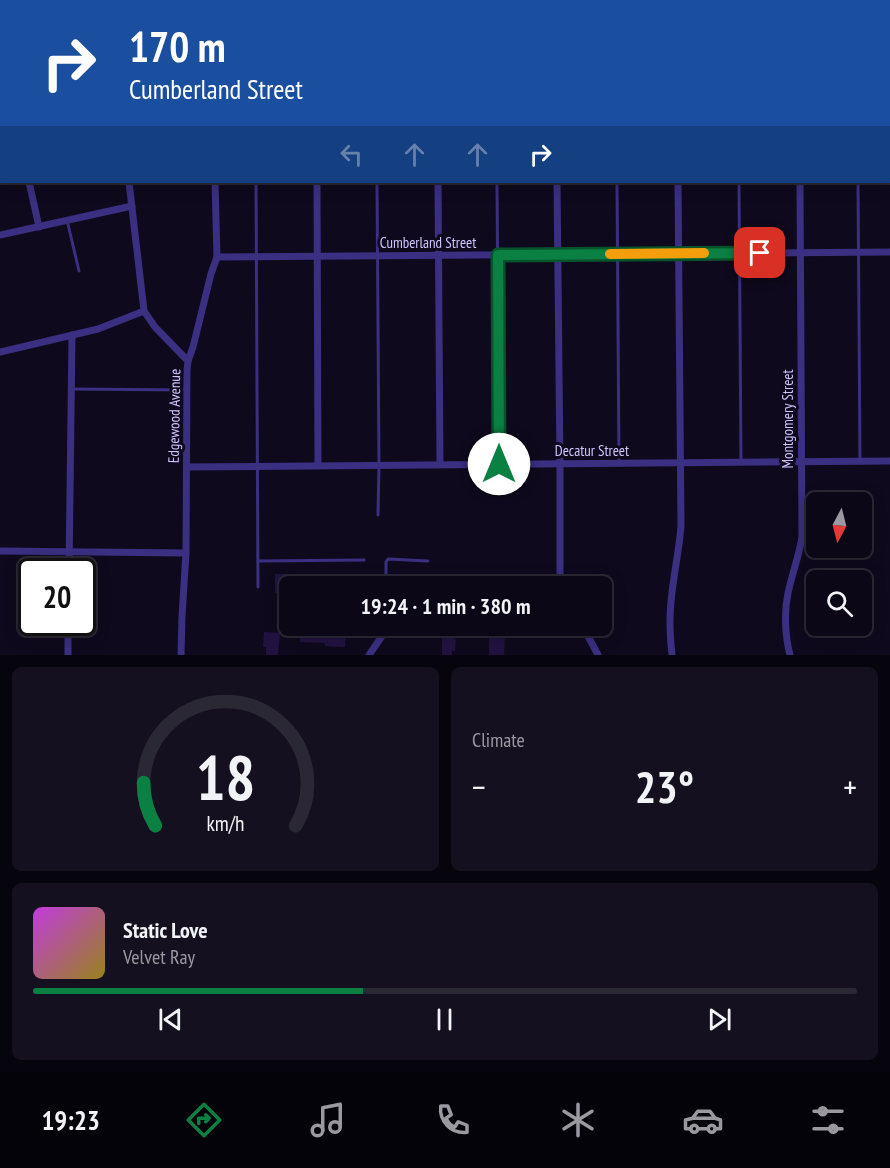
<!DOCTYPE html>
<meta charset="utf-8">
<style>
:root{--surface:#0b0716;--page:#14101f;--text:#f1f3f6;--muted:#9a99a1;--line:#2b2835;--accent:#0b8043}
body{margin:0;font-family:"PT Sans Narrow",sans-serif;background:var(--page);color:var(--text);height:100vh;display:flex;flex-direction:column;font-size:22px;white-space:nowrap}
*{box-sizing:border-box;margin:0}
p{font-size:20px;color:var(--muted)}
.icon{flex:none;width:33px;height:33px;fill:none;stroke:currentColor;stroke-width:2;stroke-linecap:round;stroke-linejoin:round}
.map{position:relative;height:655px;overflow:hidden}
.panel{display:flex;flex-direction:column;gap:12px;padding:12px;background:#06040c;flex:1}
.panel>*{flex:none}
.top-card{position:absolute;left:0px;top:0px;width:891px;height:183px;box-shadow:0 3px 15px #0003,0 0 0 2px var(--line);background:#1a4fa0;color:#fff;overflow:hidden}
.needle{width:39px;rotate:187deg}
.tools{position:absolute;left:806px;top:492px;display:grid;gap:12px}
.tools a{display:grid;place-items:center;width:66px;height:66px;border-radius:9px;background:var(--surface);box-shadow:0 3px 15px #0003,0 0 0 2px var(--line);font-size:30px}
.speed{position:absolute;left:18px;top:558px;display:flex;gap:12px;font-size:30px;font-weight:700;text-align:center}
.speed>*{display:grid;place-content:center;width:78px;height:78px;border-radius:50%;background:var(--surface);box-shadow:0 3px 15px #0003,0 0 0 2px var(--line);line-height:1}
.speed .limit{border:3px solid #111;border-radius:9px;background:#fff;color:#111}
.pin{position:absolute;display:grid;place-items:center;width:51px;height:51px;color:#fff;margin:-26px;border-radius:12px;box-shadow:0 3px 9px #0006}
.me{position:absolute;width:66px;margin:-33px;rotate:0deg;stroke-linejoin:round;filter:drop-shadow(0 0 4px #0008)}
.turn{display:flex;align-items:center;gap:21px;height:126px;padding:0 30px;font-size:27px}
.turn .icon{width:78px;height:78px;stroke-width:2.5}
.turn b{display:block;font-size:42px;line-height:51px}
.lanes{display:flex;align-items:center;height:57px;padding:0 30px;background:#0003;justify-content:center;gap:30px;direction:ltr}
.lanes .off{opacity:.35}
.big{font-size:45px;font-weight:800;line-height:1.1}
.panel .card{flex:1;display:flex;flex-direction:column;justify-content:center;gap:9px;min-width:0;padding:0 21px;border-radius:9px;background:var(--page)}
.panel .dial{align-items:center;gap:0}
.dial svg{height:156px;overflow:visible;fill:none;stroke:var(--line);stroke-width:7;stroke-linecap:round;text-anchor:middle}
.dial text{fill:var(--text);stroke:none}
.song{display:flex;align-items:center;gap:18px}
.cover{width:72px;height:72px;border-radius:9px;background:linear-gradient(135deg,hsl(290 70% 55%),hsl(50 70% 35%))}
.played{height:6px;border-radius:3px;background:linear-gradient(90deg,var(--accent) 40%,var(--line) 40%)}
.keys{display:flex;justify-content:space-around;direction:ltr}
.heat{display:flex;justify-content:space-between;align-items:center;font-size:33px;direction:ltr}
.panel .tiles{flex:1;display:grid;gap:12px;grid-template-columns:1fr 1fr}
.card:last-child{grid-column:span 2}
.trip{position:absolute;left:279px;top:576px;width:333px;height:60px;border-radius:9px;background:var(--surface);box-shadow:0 3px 15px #0003,0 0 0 2px var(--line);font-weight:800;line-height:60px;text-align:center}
.tabs{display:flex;height:96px;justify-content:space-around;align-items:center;background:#040309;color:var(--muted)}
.tabs .icon{width:42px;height:42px}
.tabs .current{color:var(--accent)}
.tabs b{font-size:27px;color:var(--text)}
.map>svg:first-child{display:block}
.building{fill:#211340}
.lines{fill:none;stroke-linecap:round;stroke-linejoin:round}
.lane{stroke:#3a2f81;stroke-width:3}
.street{stroke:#3a2f81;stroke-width:7}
.route-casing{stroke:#07532c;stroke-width:15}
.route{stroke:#0b8043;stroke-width:10}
.slow{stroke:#f59e0b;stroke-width:10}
.labels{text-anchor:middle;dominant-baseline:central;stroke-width:6;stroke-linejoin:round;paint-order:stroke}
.street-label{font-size:15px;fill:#d2c5ff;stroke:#0f091d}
</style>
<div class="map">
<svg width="890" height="655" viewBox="0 0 890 655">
<rect width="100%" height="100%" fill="#0f091d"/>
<g class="building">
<polygon points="275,574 316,574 316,586 290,586 290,593 275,593"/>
<polygon points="301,628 326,629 326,632 346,633 345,647 325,646 325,643 300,642"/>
<polygon points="442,631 456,631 455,651 452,651 452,655 442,655"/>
<polygon points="264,632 280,633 278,655 266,655 266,647 263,647"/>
<polygon points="489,632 505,632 504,655 489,655"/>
</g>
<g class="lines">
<g class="lane">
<polyline points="17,0 18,2"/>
<polyline points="255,0 255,2"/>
<polyline points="375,0 375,2"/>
<polyline points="496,0 496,2"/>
<polyline points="738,0 738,2"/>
<polyline points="857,0 857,2"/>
<polyline points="615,2 615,0"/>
<polyline points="256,182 258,587"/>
<polyline points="377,182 379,465 378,515"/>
<polyline points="497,182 499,464"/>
<polyline points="617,182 619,462"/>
<polyline points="739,182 741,462"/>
<polyline points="858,182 860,461"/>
<polyline points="67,220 79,271"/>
<polyline points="72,389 185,390"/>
<polyline points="258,561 364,560"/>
<polyline points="386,586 386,562 388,559 428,561"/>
</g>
<g class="street">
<polyline points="111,0 111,2"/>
<polyline points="171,0 171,2"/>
<polyline points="315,0 315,2"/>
<polyline points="436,0 436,2"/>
<polyline points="556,0 556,2"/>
<polyline points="677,0 677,2"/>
<polyline points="798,0 798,2"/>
<polyline points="0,60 2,64"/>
<polyline points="29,182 39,227"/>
<polyline points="129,182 144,311 155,327 188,361"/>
<polyline points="317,182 318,465"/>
<polyline points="438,182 440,464"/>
<polyline points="557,182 560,464 560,586"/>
<polyline points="0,235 132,206"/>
<polyline points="217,257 890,252"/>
<polyline points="0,352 98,329 144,311"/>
<polyline points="187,467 890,461"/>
<polyline points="0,551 186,553"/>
<polyline points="69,572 72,335"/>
<polyline points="578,626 588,636 598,655"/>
<polyline points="68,655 68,622"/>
<polyline points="181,655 182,616 186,553 187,370 188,361 193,347 211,274 217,257 215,182"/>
<polyline points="369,655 389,626"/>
<path d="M672 655C670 637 669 620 671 602 673 577 679 552 681 526L678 182"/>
<path d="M790 655C785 636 784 612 788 593 792 574 799 556 802 537L800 182"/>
</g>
</g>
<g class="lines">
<g class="route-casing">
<polyline id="route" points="499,464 498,255 760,253"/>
</g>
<use href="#route" class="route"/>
<polyline class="slow" points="610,254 704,253"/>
</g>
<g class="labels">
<g class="street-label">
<text x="428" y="242">Cumberland Street</text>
<text transform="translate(174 416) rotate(-89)">Edgewood Avenue</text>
<text transform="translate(787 419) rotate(-90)">Montgomery Street</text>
<text x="592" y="450">Decatur Street</text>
</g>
</g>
</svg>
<div class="tools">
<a><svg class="needle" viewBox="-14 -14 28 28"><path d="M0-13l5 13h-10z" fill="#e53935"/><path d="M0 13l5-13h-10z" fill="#9a99a1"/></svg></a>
<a><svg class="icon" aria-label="search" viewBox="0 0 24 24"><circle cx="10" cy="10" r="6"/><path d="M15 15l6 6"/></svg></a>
</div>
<div class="speed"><div class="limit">20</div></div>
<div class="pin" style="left:760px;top:253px;background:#d93025"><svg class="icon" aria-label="arrive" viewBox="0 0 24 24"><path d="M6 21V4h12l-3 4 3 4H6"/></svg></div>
<svg class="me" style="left:499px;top:464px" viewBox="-20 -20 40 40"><circle r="19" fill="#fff"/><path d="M0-13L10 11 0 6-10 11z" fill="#0b8043"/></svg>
<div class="trip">19:24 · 1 min · 380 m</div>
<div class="top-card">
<div class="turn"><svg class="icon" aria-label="right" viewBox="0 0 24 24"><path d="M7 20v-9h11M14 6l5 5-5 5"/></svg><div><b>170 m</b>Cumberland Street</div></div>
<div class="lanes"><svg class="icon off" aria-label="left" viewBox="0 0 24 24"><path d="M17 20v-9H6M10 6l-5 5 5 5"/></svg><svg class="icon off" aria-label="ahead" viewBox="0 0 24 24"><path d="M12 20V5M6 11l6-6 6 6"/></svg><svg class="icon off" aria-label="ahead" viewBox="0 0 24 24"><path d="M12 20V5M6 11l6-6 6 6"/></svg><svg class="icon" aria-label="right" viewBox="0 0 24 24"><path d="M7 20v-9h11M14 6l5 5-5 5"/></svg></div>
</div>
</div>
<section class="panel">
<div class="tiles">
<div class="card dial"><svg viewBox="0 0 100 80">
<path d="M14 69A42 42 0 1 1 86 69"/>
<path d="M14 69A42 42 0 0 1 8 47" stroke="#0b8043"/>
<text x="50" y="56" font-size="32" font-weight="700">18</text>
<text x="50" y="72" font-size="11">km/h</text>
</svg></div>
<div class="card"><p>Climate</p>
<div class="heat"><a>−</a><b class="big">23°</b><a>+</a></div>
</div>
<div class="card">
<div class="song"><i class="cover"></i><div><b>Static Love</b><p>Velvet Ray</p></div></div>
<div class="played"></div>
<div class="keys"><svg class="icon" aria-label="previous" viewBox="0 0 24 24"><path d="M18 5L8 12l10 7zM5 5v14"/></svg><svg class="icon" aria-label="pause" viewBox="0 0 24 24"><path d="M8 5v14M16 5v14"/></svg><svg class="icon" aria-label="next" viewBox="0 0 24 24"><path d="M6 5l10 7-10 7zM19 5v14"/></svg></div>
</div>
</div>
</section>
<nav class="tabs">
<b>19:23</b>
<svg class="icon current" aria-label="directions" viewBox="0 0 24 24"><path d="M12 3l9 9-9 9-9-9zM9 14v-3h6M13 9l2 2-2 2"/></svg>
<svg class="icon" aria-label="music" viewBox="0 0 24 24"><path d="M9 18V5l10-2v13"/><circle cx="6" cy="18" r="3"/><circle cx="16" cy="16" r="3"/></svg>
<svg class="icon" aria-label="phone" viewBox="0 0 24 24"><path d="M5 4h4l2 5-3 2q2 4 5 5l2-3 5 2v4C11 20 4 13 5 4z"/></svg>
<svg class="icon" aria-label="climate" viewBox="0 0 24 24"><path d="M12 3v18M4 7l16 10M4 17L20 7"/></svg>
<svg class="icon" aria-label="car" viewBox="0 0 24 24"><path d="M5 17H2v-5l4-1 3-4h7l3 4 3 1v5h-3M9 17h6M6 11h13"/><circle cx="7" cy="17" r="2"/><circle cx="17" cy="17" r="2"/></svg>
<svg class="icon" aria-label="filters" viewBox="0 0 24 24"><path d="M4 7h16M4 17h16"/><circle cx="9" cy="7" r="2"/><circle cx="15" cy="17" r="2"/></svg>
</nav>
